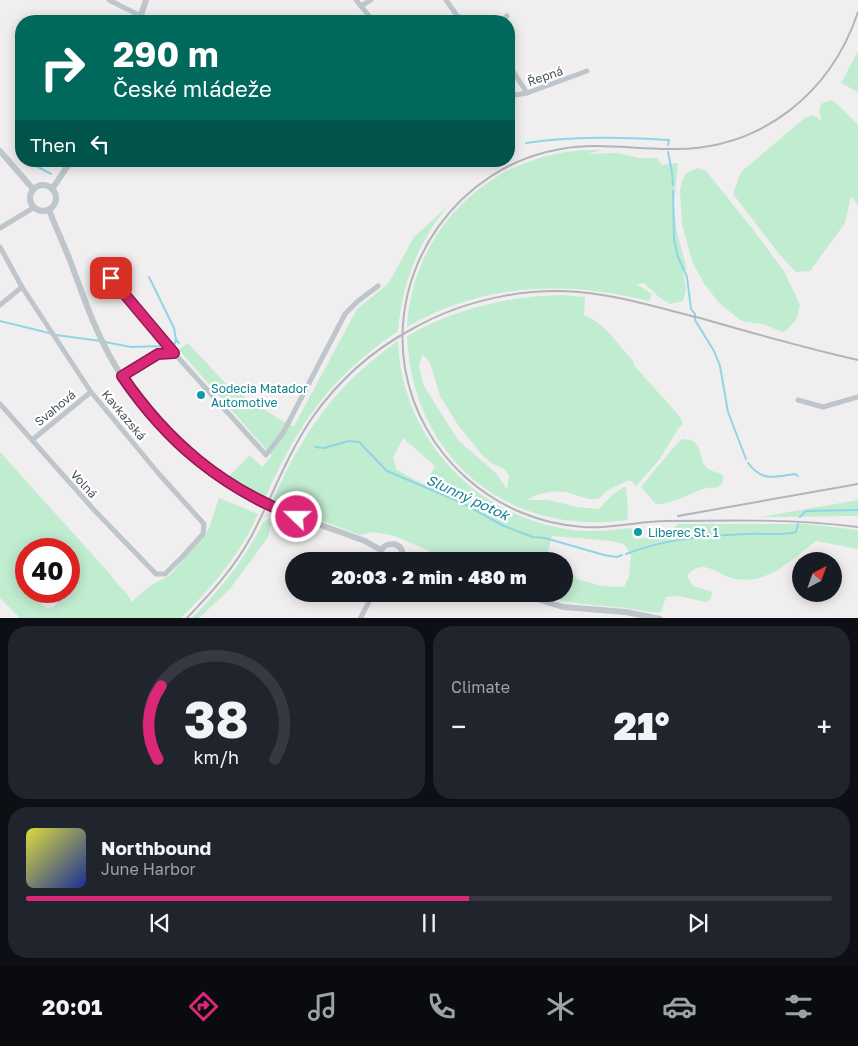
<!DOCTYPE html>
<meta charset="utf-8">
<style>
:root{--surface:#171b24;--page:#20242c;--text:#f1f3f6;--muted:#9ea1a6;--line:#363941;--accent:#db2777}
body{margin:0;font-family:"Golos Text",sans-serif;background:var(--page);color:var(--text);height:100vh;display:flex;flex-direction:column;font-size:19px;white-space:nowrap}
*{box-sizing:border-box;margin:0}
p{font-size:16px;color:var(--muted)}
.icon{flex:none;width:28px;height:28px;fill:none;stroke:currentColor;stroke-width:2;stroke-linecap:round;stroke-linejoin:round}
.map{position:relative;height:618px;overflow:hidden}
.sheet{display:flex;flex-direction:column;gap:8px;padding:8px;background:#0d0f14;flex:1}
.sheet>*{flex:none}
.guide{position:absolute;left:15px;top:15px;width:500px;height:152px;border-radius:20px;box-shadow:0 2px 12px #0003;background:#00695c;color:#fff;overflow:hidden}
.needle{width:32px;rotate:41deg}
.controls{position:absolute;left:792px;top:552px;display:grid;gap:10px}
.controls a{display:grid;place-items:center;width:50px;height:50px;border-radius:50%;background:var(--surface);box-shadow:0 2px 12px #0003;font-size:25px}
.speed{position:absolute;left:15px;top:538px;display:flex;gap:10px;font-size:25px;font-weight:700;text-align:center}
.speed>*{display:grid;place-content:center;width:65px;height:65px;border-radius:50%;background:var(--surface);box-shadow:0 2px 12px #0003;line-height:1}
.speed .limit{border:8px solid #d22;background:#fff;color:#111}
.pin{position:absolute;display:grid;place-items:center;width:42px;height:42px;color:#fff;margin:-21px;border-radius:10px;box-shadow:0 2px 8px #0006}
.me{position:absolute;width:55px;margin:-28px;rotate:292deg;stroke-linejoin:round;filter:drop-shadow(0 0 4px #0008)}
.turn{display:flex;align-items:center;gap:18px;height:105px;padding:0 15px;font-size:22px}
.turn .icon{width:65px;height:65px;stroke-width:2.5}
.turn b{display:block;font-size:35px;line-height:42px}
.then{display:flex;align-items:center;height:48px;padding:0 15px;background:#0003;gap:10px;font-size:19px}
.big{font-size:38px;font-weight:800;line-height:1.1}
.sheet .tile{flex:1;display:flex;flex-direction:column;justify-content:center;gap:8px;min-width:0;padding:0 18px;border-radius:20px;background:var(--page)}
.sheet .dial{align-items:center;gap:0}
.dial svg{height:130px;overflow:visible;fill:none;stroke:var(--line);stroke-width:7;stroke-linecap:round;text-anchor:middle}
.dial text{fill:var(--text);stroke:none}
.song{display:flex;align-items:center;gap:15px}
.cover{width:60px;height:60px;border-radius:8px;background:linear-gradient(135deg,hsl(60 70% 55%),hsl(230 70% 35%))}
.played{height:5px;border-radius:2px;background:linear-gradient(90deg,var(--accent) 55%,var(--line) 55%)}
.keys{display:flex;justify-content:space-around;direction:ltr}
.heat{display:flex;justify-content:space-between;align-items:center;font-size:28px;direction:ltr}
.sheet .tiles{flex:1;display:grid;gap:8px;grid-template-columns:1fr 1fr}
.tile:last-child{grid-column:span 2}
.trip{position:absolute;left:285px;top:552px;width:288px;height:50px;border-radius:25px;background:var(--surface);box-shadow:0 2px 12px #0003;font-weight:800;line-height:50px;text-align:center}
.dock{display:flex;height:80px;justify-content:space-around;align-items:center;background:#090b0e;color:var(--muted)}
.dock .icon{width:35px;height:35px}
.dock .selected{color:var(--accent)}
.dock b{font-size:22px;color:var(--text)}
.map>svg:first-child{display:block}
.green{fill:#c0ecd0;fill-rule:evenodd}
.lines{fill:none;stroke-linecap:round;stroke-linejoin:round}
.stream{stroke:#90d5e6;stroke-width:2}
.minor{stroke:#bec6cc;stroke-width:5}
.tertiary{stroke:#bec6cc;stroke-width:6}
.rail{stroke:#b1b4b8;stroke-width:2}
.tertiary-bridge{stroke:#bec6cc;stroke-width:6}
.route-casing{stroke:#8e194d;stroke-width:12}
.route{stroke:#db2777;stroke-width:9}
.culture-dot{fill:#0f9aa8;stroke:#fff;stroke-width:2}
.labels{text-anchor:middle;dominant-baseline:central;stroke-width:4.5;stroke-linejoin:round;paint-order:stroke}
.street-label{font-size:12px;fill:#48525a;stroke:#fff}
.culture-label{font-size:12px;fill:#0d838f;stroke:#fff;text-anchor:start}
.water-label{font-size:14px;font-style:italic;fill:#167e98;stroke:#fff}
</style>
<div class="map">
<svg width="858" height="619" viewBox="0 0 858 619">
<rect width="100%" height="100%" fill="#f1eeef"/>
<g class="green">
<polygon points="858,51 858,92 841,83"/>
<polygon points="831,100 837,104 858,125 858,206 851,196 845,223 810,271 796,272 780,255 733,194 741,172 806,117 813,115 822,121 819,111 821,104"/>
<path d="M583 150H602L587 154 617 153 639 158H657L662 165 678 163 675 193 673 199 677 233 687 269 683 272 686 290 683 301 670 304 659 297 644 283 636 284 652 294 649 301C565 280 483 283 407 327 413 230 487 157 583 150Z"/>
<polygon points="698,168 706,171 751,227 784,271 800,305 796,320 786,331 782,332 763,324 745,322 739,319 719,303 703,282 692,261 682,224 680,191 681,184 686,173"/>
<path d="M449 205C418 241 402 284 398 331 329 378 299 423 265 498L229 476 250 455 262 467 272 456 179 350 188 343 228 386 282 421 294 426 357 309 388 284 414 237Z"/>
<path d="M563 295 585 297 584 315C605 323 619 346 634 362L633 364 639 371 681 418 683 424 678 429 659 460 636 486 632 481H627L608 490 598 499C586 500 577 495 566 492 555 490 536 493 527 500H548L577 507 599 509 613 494 626 486 628 511 627 520C507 537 412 457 407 336 455 309 507 296 563 295ZM423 354 430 363 440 396 458 425 483 456 493 464 504 469 509 475 507 489 496 473 459 441 444 418 423 384 419 365Z"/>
<path d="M398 341C401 435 474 516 567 529 589 533 610 530 632 528L634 539 665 535 678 524H808L858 530V549L816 541C790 560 771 584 735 579 719 577 704 555 687 576L693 586 712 592 711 599 706 602 679 596 666 597 661 612C649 613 639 610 626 608 597 605 565 604 537 594H564V562L577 579 601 586 624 587 629 577 631 555 624 544 612 541 552 536 548 552 563 561H452L395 536 373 532 360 535 272 502C303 432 334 386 398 341ZM403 438 435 466 425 485 397 470 393 458Z"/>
<path d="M682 439C704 439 697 456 706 467 712 473 717 471 723 475V482L718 487C714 488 711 487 706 488 692 492 671 505 656 504L641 487 673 448Z"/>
<path d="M0 452 111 575C116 586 128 590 131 602L150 586 170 575 209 528 219 498 258 514C240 555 212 587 181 618H20L0 598ZM26 549H69V591H63L64 594 54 607 47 608 39 602 44 591H26Z"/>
<polygon points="858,500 858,516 760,517"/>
<path d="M269 519 271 525 268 537 230 589 199 618H192C221 589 244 560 263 523Z"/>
</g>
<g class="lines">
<g class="stream">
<path d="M526 143C574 136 620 137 669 140L668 145"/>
<polyline points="668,152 672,172 673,185"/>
<polyline points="31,161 31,163 51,174"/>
<polyline points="673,191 674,239 678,257 687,277 691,309 695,314 695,320 714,351 720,366 728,412 746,459"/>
<polyline points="149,277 174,328 176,340"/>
<polyline points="0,321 49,333"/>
<polyline points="56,335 101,341"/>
<polyline points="105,342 131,347 165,346"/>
<polyline points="174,346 176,340 179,343"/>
<polyline points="315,447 324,448 349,441 359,442 387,471 460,502 504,526 533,537 545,538 604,555 617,557 622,555"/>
<path d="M748 463C763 482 773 477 795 474L798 476"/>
<polyline points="800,517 806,511 858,510"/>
<path d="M626 554C663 539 706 536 746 534 763 533 780 536 796 532L798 524"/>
</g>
<g class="minor">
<polyline points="109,0 141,16"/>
<polyline points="356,0 373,21"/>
<polyline points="446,0 461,21"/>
<polyline points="361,6 371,0"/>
<polyline points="501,21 507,16"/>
<polyline points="509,65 527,93"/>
<polyline points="509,96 527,93 587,71"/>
<polyline points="0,228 33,208"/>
<polyline points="0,247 22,287 91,392 159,474 204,524 203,534 183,556 165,574 156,574 95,511 0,404"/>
<polyline points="111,278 174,353 157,354 122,376"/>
<polyline points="0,305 22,287"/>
<polyline points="174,353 266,455 283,433 345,314 358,301 378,286"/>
<polyline points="798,400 823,407 858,397"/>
<polyline points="32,440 91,392"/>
<polyline points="360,619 373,594"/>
</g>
<g class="tertiary">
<polyline points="139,21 146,0"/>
<polyline points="0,151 33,189"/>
<circle cx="43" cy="198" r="13"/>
<polyline points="52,189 71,161"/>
<path d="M49 210C56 228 64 245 71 263 79 285 87 308 97 330 128 402 187 461 255 499"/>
<polyline points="279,510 365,541 381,550"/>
<polyline points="404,557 426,561"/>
<path d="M381 561C374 539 409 538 402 561"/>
<polyline points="521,594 563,607 626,612 660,619"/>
</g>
<g class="rail">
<path d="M858 12C831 93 762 149 675 149 637 150 599 142 561 149 459 166 388 266 405 368 420 456 495 521 583 527 611 529 639 521 667 521 731 520 795 519 858 527"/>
<polyline points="678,516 858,484"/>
<path d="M186 619C211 593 234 568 251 537 272 497 287 455 312 418 338 381 373 350 412 329 469 297 537 284 602 295 635 300 667 310 700 318 752 333 805 348 858 360"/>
</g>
<polyline class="tertiary-bridge" points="255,499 279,510"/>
</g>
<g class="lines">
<g class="route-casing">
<path id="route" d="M111 278 174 353 158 354 122 376C167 442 222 488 297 517"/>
</g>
<use href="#route" class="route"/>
</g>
<g class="culture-dot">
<circle cx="201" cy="395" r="5"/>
<circle cx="638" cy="532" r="5"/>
</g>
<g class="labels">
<g class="street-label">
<text transform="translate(545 76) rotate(-19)">Řepná</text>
<text transform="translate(55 408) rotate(-39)">Svahová</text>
<text transform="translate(124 415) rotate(50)">Kavkazská</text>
<text transform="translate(84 484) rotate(48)">Volná</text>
</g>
<g class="culture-label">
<text x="211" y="388">Sodecia Matador<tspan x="211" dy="14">Automotive</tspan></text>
<text x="648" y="532">Liberec St. 1</text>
</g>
<g class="water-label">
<text transform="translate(468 497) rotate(25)">Slunný potok</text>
</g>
</g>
</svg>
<div class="controls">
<a><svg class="needle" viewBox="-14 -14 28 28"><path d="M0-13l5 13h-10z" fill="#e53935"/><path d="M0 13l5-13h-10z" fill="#9ea1a6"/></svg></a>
</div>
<div class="speed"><div class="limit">40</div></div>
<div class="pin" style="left:111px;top:278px;background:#d93025"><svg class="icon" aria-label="arrive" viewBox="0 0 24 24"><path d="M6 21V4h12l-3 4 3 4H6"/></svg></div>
<svg class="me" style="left:297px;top:517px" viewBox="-20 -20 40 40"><circle r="17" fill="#db2777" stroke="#fff" stroke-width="3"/><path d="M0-11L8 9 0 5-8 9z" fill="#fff"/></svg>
<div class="trip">20:03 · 2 min · 480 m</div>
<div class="guide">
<div class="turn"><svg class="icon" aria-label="right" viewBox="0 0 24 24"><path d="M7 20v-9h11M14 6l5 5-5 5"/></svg><div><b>290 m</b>České mládeže</div></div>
<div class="then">Then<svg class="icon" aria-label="left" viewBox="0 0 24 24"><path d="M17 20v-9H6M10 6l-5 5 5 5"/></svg></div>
</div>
</div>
<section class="sheet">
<div class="tiles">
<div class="tile dial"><svg viewBox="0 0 100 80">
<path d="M14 69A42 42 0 1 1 86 69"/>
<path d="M14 69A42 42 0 0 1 16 24" stroke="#db2777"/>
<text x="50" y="56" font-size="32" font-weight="700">38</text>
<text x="50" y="72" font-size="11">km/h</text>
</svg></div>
<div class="tile"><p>Climate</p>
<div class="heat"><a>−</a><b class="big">21°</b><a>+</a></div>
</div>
<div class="tile">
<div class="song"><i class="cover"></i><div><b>Northbound</b><p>June Harbor</p></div></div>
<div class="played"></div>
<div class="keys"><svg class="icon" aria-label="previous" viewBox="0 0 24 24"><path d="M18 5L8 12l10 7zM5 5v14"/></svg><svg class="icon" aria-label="pause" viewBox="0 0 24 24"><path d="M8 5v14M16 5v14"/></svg><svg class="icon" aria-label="next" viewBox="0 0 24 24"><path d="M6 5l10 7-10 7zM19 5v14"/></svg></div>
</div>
</div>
</section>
<nav class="dock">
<b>20:01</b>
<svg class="icon selected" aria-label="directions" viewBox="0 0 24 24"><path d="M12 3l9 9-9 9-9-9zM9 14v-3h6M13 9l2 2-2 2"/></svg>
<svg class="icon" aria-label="music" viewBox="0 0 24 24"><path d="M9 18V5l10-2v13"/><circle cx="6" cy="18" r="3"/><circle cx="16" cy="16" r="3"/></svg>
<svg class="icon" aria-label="phone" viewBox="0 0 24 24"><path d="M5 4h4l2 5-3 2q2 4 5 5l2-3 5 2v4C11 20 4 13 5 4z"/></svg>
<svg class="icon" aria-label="climate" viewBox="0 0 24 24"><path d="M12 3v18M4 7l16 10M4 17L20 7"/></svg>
<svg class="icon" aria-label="car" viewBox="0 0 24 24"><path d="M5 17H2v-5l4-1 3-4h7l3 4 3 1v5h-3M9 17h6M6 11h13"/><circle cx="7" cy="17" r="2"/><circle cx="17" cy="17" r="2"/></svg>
<svg class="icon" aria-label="filters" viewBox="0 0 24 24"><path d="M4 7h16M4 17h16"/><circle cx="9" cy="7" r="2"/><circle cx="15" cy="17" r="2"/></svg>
</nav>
